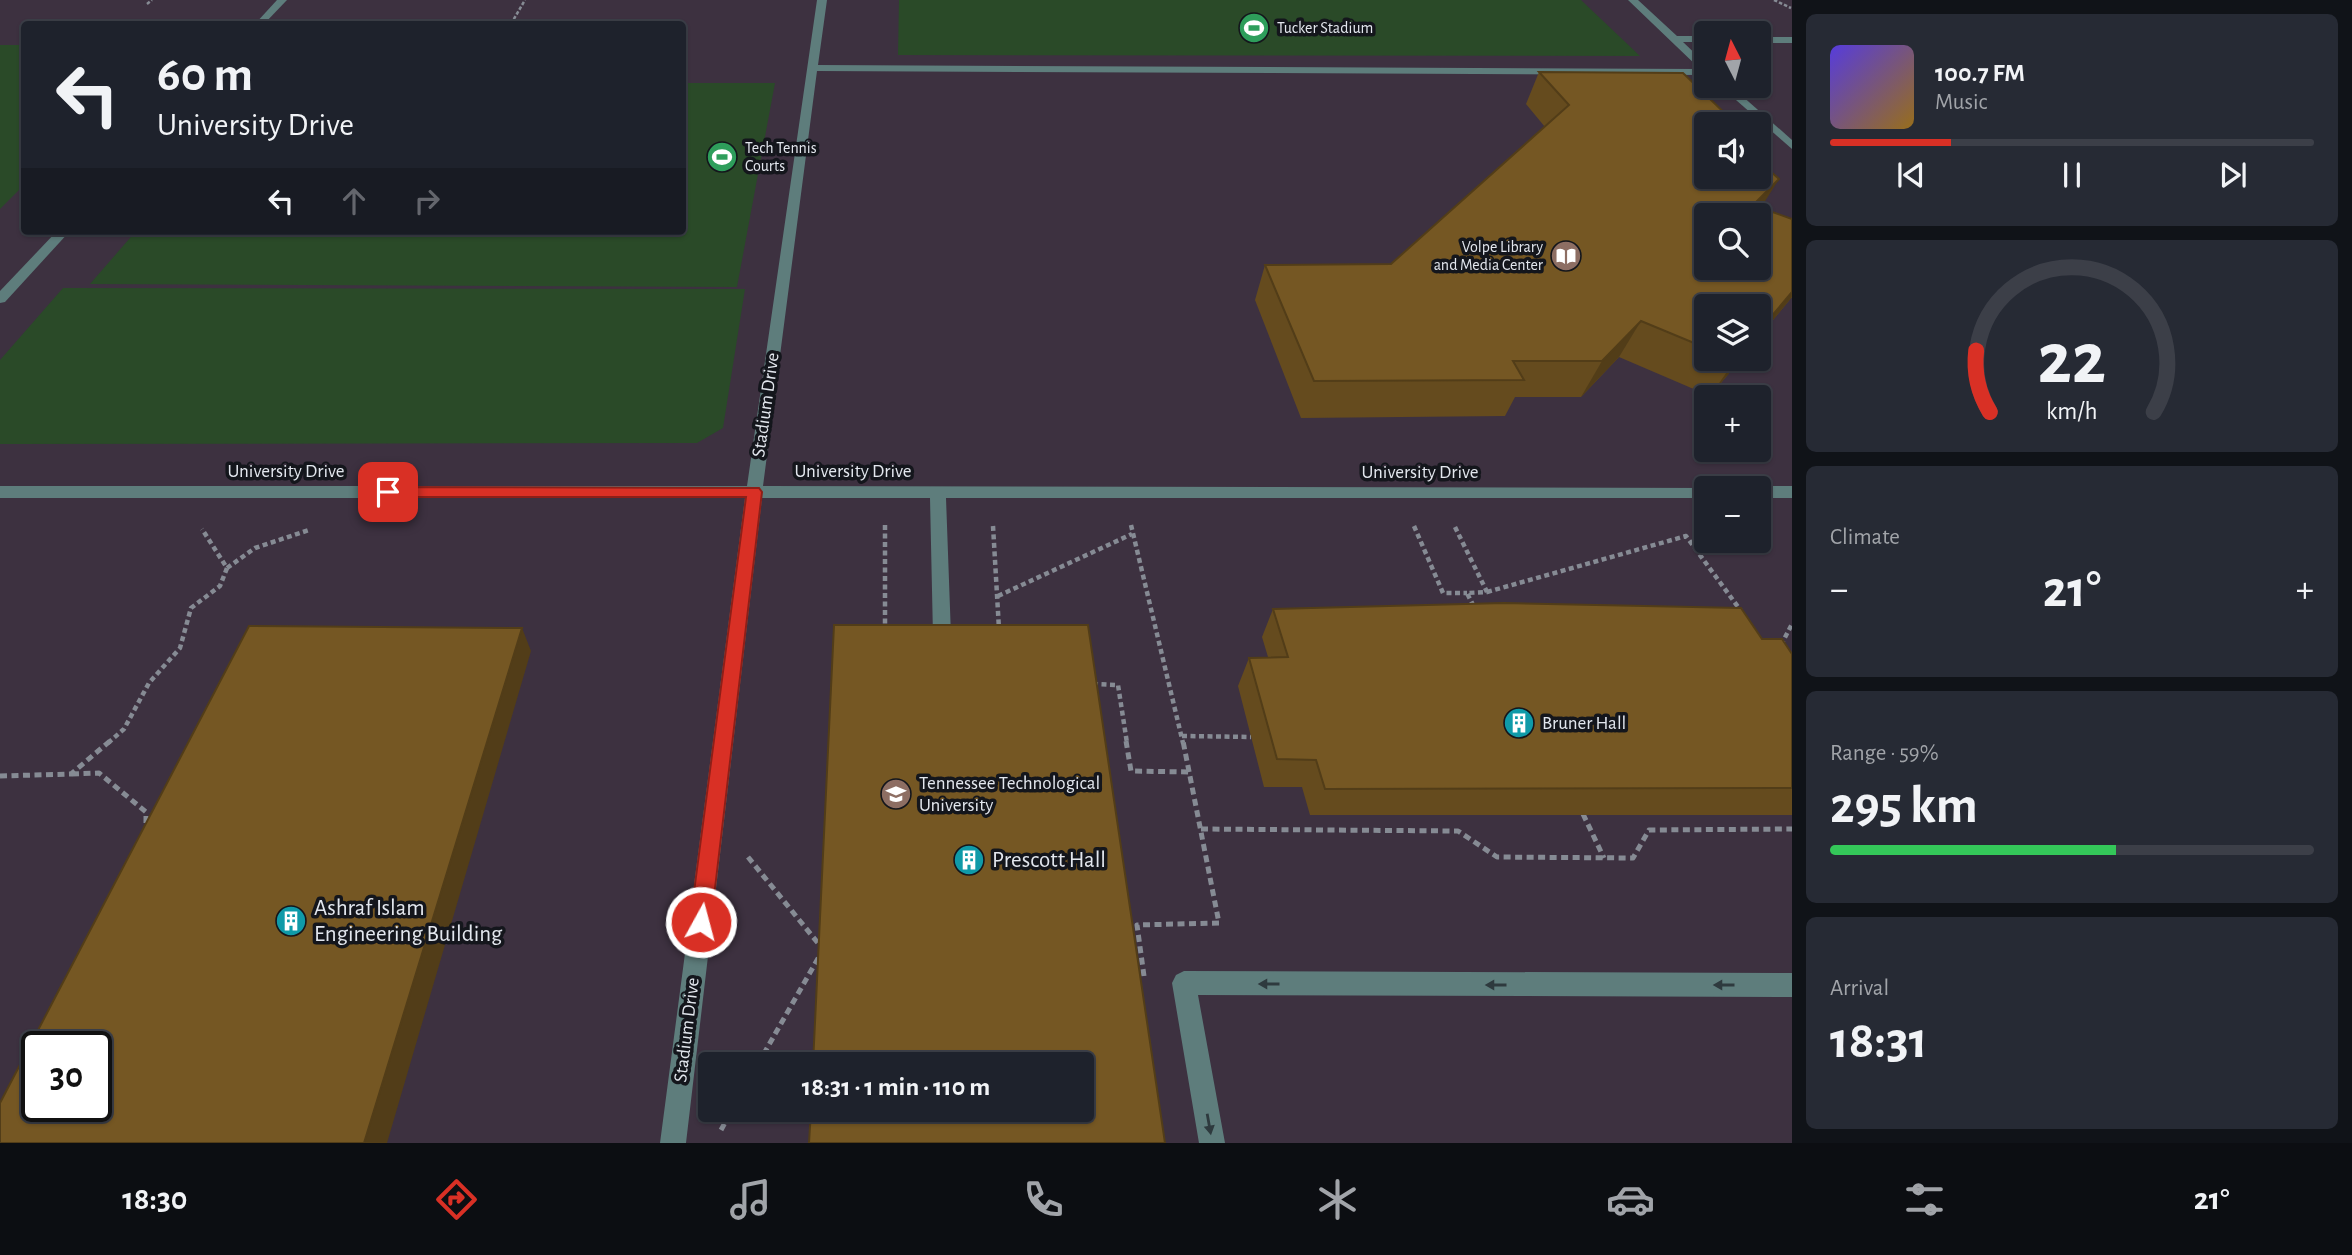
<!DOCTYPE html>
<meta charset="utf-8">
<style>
:root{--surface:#1e222c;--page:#262a34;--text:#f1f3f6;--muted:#a1a4a9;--line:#3c3f48;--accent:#d93025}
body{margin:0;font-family:"Alegreya Sans",sans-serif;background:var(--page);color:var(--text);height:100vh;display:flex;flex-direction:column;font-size:26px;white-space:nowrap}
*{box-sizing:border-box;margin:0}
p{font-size:23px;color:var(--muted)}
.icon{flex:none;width:38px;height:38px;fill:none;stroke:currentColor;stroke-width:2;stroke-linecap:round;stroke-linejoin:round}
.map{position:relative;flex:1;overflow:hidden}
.drawer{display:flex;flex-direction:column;gap:14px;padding:14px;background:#101318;width:560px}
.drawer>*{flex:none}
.top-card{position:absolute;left:21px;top:21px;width:665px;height:214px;border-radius:7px;box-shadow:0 2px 5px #0004,0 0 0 2px var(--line);background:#1e222c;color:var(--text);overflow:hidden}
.needle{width:46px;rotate:354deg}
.fabs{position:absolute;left:1694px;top:21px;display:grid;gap:14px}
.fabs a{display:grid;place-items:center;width:77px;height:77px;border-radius:7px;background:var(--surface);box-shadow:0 2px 5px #0004,0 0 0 2px var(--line);font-size:35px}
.speed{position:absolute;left:21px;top:1031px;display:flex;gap:14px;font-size:35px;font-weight:700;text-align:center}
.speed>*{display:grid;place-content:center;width:91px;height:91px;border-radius:50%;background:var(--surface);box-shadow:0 2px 5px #0004,0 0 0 2px var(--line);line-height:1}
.speed .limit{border:4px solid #111;border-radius:10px;background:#fff;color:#111}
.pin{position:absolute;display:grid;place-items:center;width:60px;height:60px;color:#fff;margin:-30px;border-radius:14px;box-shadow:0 4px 10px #0006}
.me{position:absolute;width:77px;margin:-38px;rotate:7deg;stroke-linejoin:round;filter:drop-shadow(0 0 5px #0008)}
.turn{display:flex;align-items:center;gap:24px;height:147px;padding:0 21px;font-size:32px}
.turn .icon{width:91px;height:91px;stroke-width:2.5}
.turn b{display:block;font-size:49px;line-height:60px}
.lanes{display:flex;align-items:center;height:66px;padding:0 21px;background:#0003;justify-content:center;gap:35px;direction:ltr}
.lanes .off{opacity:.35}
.big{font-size:52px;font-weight:600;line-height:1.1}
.drawer .widget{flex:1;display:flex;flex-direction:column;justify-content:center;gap:10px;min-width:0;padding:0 24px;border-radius:10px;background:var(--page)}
.drawer .dial{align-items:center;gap:0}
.dial svg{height:182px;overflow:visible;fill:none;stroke:var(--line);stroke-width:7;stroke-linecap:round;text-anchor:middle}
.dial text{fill:var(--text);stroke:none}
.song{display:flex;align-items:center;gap:21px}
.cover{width:84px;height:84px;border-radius:10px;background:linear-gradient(135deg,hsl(250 70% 55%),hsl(40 70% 35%))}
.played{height:7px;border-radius:4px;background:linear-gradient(90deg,var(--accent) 25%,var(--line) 25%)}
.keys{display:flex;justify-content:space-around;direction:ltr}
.heat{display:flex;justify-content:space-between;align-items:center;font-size:38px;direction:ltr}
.charge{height:10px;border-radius:5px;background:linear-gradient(90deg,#34c759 59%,var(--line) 0)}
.trip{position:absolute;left:698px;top:1052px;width:396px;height:70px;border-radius:7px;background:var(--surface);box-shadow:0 2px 5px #0004,0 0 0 2px var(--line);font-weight:600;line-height:70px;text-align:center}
.dock{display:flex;height:112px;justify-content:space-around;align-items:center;background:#0c0e12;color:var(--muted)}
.dock .icon{width:49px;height:49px}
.dock .active{color:var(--accent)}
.dock b{font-size:32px;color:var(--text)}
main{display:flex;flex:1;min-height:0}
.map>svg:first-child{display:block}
.education{fill:#3d3140;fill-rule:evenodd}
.green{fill:#2a4a28}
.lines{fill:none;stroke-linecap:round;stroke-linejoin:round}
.path-far2{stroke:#868b94;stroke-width:2.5;stroke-dasharray:3.5 2;stroke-linecap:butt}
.path-far1{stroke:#868b94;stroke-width:4.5;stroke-dasharray:5 3.5;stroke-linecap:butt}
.path{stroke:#868b94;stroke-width:5;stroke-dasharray:7 4.5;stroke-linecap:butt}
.minor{fill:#5e7d7c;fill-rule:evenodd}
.wall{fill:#654b1e}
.shaded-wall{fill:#523d18}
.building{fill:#755723;stroke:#523d18;stroke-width:2;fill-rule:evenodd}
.oneway{fill:#2e3a3e}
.route{fill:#d93025;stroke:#8d1f18;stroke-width:2}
.labels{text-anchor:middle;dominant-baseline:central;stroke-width:7;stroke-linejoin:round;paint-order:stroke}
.far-poi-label{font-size:16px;fill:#e3e7ee;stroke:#14161c;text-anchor:start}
.street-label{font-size:19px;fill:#e3e7ee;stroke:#14161c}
.poi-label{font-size:19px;fill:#e3e7ee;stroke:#14161c;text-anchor:start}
.near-poi-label{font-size:23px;fill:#e3e7ee;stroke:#14161c;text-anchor:start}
</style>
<main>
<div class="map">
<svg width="1792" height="1143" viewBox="0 0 1792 1143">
<rect width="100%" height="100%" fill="#282e3a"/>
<path class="education" d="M0 0H1792V1143H0ZM24 24H682V231H24ZM1706 33H1759V86H1706ZM1706 124H1759V177H1706ZM1706 215H1759V268H1706ZM1706 306H1759V359H1706ZM1706 397H1759V450H1706ZM1706 488H1759V541H1706ZM37 1046H96V1106H37ZM710 1064H1082V1110H710Z"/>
<g class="green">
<polygon points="899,0 1581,0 1640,56 898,55"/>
<polygon points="0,45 24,45 24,185 0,209"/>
<polygon points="683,83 775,83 737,287 90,284 136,231 682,231"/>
<polygon points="63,288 745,289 723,428 697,443 0,444 0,360"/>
</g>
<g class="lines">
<g class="path-far2">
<polyline points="1774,0 1791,8"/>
<polyline points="147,4 152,0"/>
<polyline points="511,24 525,0"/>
<polyline points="607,24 610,21"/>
</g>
<g class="path-far1">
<polyline points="885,525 885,628"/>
<polyline points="1131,525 1183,743"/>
<polyline points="993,526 999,629"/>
<polyline points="1414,526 1443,593 1467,593"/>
<polyline points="1455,527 1487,592 1467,593 1475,609"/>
<polyline points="227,568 255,548 309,530"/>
<polyline points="1487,592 1686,536 1741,611"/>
<polyline points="998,596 1132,534"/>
<polyline points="1781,645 1792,624"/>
<polyline points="1093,684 1118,685 1127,743"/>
<polyline points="1182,736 1251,737"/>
<polyline points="108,743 124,729 149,683 180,648 191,608 220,586 227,568 202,529"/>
</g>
<g class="path">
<polyline points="1126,741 1131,771 1189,772"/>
<polyline points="72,774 99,773 146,812 146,828"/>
<polyline points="0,776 71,774 110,741"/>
<polyline points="1583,814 1604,858"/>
<polyline points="1201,829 1458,831 1497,857 1633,858 1649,830 1792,829"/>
<polyline points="748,857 822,948"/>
<polyline points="1144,976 1137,925 1219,923 1183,741"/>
<polyline points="758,1064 820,955"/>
<polyline points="721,1130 732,1110"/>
</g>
<g class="minor">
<polygon points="277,0 287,0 264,24 255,24"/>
<polygon points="817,0 827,0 818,65 1700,69 1628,0 1638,0 1677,36 1706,36 1706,42 1683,42 1706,64 1706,75 817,71 763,486 1712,488 1706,488 1706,498 946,498 951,636 949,641 942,643 935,641 933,636 930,498 762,498 686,1143 660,1143 745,498 0,498 0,486 747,486"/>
<rect x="1759" y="37" width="33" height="6"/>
<polygon points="1720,86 1731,86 1792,140 1792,149"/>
<polygon points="57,231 70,231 5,302 0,303 0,291"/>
<polygon points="1759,486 1792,486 1792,498 1759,498 1759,488 1753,488"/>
<polygon points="1184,971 1792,973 1792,997 1198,995 1225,1143 1199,1143 1172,983 1176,975"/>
</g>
</g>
<g class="wall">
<polygon points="1539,72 1761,208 1792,219 1792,297 1759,337 1706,306 1706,359 1741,359 1710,396 1619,357 1581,397 1515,397 1505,416 1301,418 1255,300 1265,265 1391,264 1545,127 1526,104"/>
<polygon points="1273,609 1762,639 1792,654 1792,815 1310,815 1302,787 1264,787 1238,686 1249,658 1268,657 1262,637"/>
</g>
<g class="shaded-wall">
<polygon points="1779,179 1757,214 1753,205"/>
<polygon points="1792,292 1792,297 1759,337 1759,331"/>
<polygon points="1641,321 1619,357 1581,397 1602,361"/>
<polygon points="1736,359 1741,359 1710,396"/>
<polygon points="522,628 531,651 387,1143 364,1143"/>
</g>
<g class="building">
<path d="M1539 72 1683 73 1736 124H1706V177H1759V161L1779 179 1753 205 1792 219V292L1759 331V306H1706V348L1641 321 1602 361H1513L1524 380 1314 381 1265 265 1391 264 1569 105ZM1706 215H1759V268H1706Z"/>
<polygon points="1504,603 1741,608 1762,639 1782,639 1792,654 1792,788 1325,789 1316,760 1277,759 1249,658 1288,657 1273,609"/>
<polygon points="834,625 1088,625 1165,1143 809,1143 811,1110 1082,1110 1082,1064 813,1064"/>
<path d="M249 626 522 628 364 1143H0V1103ZM37 1046H96V1106H37Z"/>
</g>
<defs><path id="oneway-solid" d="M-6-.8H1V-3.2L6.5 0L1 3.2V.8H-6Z" transform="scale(1.75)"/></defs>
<g class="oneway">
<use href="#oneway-solid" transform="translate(1269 984) rotate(-180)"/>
<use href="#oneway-solid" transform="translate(1496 985) rotate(-180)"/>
<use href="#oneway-solid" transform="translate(1724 985) rotate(-180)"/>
<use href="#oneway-solid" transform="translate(1209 1124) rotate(80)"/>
</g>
<polygon class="route" points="388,487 759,488 762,492 711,922 708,929 701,932 693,929 690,922 746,497 388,497 381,492"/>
<defs>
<g id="stadium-disc" transform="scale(1.575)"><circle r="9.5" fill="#2e9e5b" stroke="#14161c"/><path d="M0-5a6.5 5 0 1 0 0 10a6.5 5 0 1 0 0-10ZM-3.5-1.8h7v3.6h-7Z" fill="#fff"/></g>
<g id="library-disc" transform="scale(1.575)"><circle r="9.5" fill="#8d6e63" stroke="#14161c"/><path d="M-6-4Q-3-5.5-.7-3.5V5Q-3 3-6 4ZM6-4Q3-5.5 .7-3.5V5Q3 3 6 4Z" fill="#fff"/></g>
<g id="building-disc" transform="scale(1.575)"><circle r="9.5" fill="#0f9aa8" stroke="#14161c"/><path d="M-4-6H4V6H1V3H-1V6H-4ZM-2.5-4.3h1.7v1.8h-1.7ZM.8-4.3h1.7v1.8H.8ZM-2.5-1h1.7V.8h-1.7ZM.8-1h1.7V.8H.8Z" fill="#fff"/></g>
<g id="university-disc" transform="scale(1.575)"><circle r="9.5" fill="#8d6e63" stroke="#14161c"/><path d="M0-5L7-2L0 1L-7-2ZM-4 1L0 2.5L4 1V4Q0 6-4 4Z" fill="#fff"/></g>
</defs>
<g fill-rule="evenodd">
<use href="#stadium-disc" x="1254" y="28"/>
<use href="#stadium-disc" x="722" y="157"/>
<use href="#library-disc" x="1566" y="256"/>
<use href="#building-disc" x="1519" y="723"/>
<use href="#university-disc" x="896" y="794"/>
<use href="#building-disc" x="969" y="860"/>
<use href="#building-disc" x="291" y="921"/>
</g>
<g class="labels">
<g class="far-poi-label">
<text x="1277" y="28">Tucker Stadium</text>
<text x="745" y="148">Tech Tennis<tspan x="745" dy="18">Courts</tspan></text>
<text x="1543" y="247" text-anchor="end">Volpe Library<tspan x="1543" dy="18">and Media Center</tspan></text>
</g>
<g class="street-label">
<text transform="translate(766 405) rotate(-82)">Stadium Drive</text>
<text x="286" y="471">University Drive</text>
<text x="853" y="471">University Drive</text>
<text x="1420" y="472">University Drive</text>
<text transform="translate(687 1030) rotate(-83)">Stadium Drive</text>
</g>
<g class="poi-label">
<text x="1542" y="723">Bruner Hall</text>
<text x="919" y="783">Tennessee Technological<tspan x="919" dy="22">University</tspan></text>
</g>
<g class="near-poi-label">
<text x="992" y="860">Prescott Hall</text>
<text x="314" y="908">Ashraf Islam<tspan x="314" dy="26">Engineering Building</tspan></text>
</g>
</g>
</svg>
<div class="fabs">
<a><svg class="needle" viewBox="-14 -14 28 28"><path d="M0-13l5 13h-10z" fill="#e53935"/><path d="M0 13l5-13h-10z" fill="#a1a4a9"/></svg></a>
<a><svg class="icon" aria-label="sound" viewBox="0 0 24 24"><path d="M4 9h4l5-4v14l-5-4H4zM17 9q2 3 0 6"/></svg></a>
<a><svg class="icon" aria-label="search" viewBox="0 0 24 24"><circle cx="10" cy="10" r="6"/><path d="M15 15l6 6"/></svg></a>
<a><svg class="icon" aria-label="layers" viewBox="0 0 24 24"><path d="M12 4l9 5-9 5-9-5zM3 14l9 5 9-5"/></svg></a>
<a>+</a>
<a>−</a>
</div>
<div class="speed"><div class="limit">30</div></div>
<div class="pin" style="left:388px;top:492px;background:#d93025"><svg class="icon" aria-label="arrive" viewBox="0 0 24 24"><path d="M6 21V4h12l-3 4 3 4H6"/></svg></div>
<svg class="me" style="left:701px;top:922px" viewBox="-20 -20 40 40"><circle r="17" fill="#d93025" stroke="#fff" stroke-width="3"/><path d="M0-11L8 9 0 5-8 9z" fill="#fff"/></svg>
<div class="trip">18:31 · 1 min · 110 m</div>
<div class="top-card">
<div class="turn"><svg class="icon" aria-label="left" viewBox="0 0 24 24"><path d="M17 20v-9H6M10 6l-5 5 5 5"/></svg><div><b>60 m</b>University Drive</div></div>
<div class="lanes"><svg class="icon" aria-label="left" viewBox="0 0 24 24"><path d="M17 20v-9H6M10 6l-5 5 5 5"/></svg><svg class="icon off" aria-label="ahead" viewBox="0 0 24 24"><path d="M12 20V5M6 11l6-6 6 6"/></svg><svg class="icon off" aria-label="right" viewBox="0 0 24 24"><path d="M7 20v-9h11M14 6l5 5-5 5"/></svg></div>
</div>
</div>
<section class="drawer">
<div class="widget">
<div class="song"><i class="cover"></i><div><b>100.7 FM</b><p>Music</p></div></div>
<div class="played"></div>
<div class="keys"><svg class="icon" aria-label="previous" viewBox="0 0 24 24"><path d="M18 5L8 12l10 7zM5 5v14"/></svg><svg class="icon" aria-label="pause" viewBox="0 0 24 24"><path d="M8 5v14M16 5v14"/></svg><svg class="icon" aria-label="next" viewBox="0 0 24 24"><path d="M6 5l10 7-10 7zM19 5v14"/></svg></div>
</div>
<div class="widget dial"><svg viewBox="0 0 100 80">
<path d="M14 69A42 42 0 1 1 86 69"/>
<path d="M14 69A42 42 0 0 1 8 42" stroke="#d93025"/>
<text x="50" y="56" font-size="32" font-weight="700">22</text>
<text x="50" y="72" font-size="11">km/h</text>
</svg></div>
<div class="widget"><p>Climate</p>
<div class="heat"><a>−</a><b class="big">21°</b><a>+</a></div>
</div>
<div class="widget"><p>Range · 59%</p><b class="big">295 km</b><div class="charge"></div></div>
<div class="widget"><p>Arrival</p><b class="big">18:31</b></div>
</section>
</main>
<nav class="dock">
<b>18:30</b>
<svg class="icon active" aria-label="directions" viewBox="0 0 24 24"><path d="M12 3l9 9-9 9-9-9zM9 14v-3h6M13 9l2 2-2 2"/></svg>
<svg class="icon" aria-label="music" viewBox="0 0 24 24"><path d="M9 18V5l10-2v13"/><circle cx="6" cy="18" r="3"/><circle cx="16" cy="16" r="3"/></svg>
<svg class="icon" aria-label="phone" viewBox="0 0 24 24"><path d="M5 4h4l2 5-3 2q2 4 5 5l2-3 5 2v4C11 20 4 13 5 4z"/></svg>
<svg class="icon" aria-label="climate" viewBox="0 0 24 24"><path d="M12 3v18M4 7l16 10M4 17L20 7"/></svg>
<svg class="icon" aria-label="car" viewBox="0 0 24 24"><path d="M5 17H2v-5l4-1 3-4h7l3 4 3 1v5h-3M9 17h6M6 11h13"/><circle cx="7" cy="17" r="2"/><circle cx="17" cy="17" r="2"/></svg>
<svg class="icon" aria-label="filters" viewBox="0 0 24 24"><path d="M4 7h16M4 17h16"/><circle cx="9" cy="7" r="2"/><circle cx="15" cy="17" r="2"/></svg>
<b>21°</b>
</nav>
